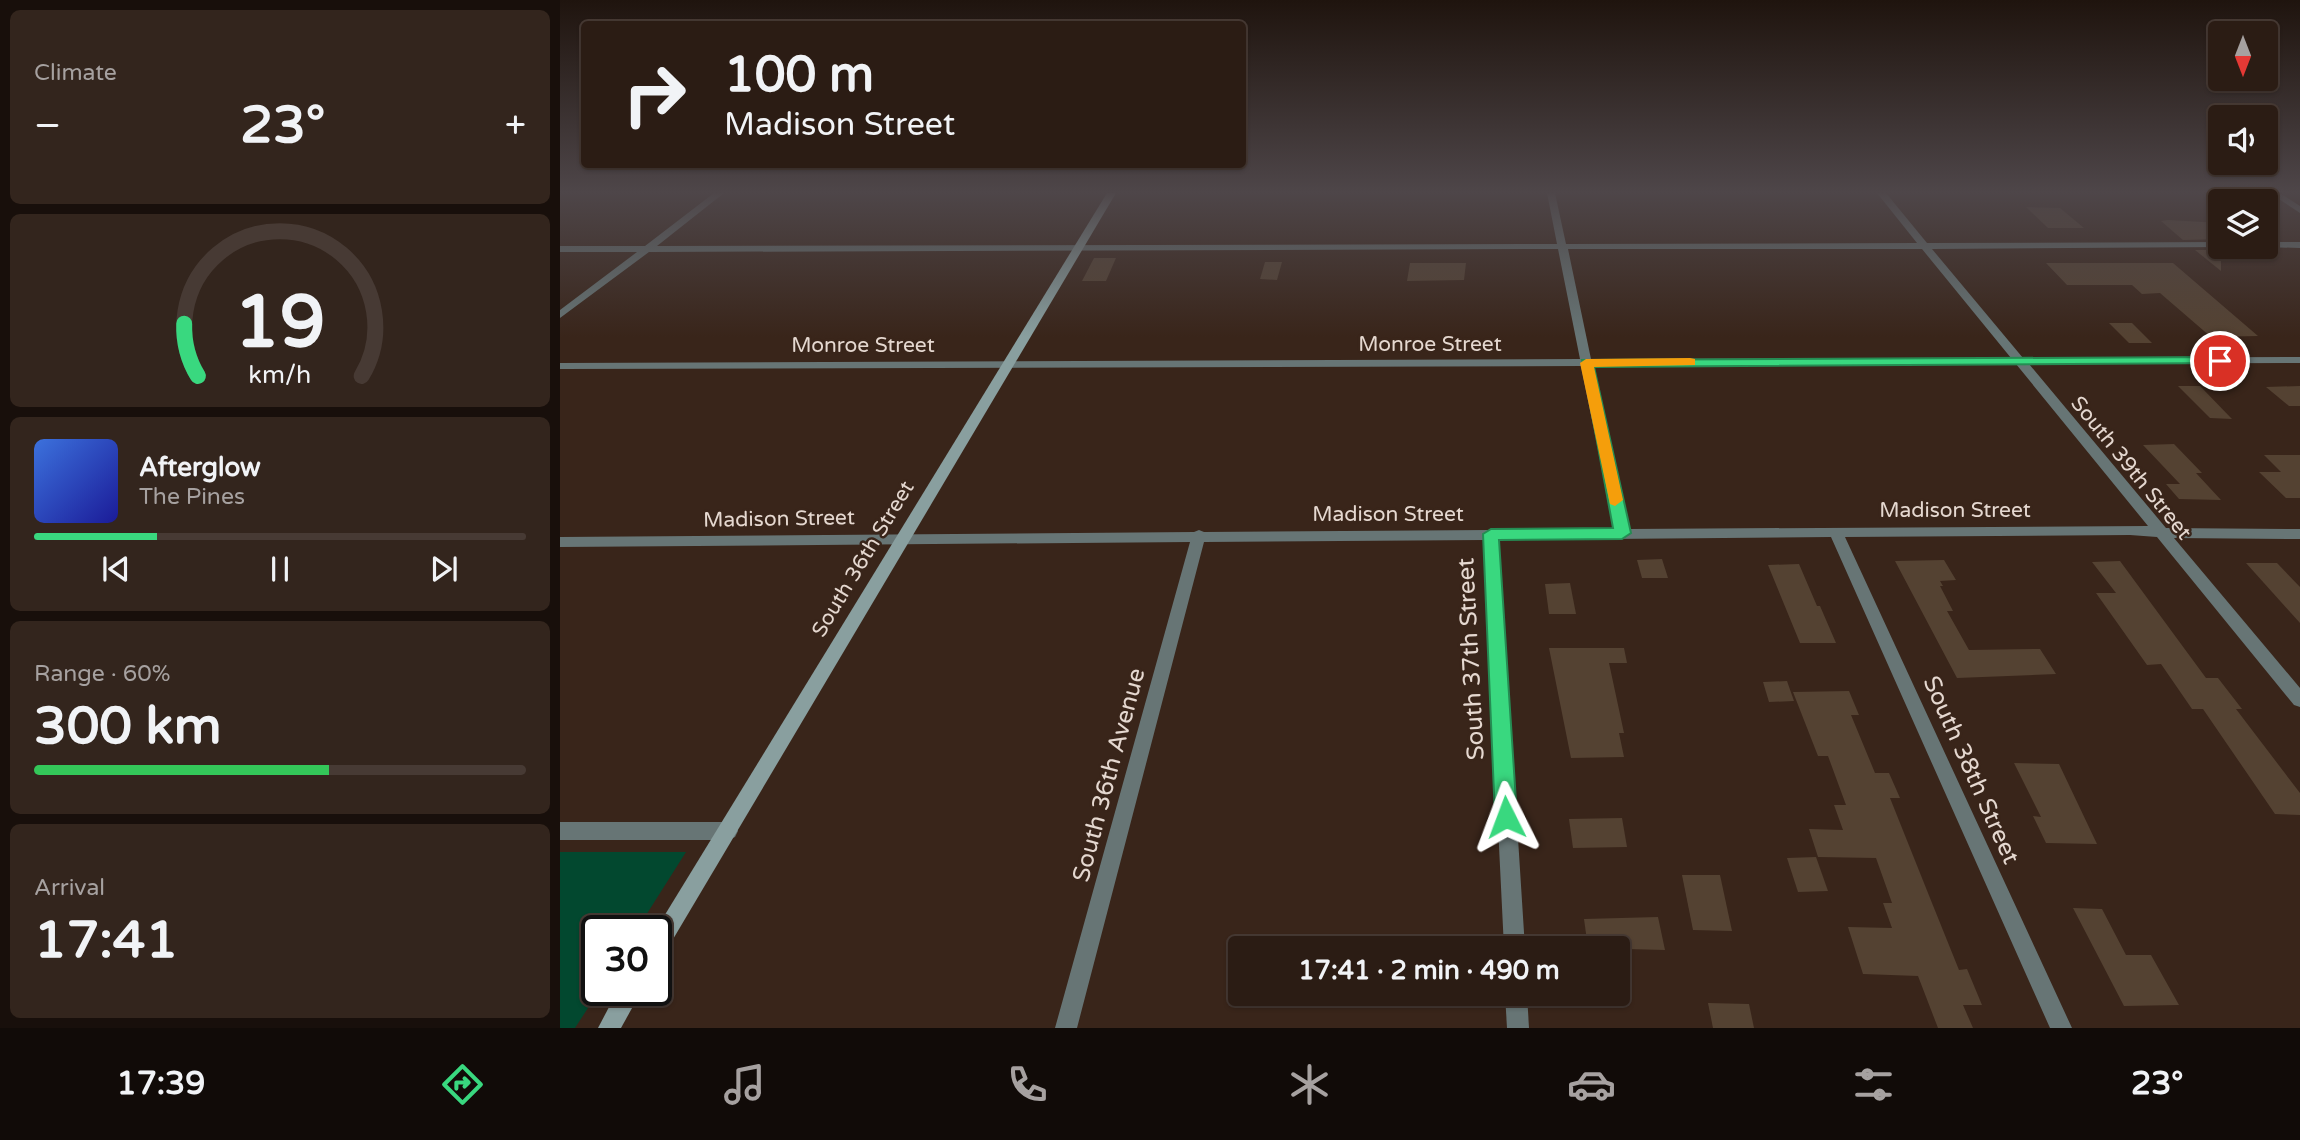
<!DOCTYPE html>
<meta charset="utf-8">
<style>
:root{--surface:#2b1c14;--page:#33251d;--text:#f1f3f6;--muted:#a6a1a0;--line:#473a34;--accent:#39d87f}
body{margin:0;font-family:"Varela Round",sans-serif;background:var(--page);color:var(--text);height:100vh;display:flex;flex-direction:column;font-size:26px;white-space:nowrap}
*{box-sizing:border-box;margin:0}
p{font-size:23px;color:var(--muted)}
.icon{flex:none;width:38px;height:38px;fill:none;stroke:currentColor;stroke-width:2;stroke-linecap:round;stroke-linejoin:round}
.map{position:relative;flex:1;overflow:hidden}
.panel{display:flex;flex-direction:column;gap:10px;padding:10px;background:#180f0b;width:560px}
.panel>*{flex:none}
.guide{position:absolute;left:21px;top:21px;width:665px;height:147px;border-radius:7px;box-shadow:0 2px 5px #0004,0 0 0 2px var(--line);background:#2b1c14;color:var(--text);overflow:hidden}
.needle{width:46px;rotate:180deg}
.tools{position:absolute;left:1648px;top:21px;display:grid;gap:14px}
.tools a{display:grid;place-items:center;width:70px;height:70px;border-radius:7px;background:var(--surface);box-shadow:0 2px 5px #0004,0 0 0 2px var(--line);font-size:35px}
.speed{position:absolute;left:21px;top:915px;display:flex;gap:14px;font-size:35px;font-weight:700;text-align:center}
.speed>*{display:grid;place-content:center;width:91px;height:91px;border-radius:50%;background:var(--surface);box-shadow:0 2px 5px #0004,0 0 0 2px var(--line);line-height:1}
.speed .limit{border:4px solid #111;border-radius:10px;background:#fff;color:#111}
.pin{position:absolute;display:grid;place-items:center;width:60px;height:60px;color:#fff;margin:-30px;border:4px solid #fff;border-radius:50%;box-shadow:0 2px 7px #0007}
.me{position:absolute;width:77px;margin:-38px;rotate:357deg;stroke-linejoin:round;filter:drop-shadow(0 0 5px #0008)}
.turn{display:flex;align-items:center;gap:24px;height:147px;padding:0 28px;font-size:32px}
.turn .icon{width:91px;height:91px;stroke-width:2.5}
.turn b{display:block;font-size:49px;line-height:60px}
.big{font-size:52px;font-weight:700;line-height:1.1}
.panel .tile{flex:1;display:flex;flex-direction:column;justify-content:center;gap:10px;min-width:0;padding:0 24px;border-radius:10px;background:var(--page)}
.panel .dial{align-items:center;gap:0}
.dial svg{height:182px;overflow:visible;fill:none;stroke:var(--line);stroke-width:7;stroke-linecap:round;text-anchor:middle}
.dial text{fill:var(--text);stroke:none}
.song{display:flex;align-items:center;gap:21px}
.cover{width:84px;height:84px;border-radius:10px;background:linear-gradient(135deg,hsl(220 70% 55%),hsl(240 70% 35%))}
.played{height:7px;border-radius:4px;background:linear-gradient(90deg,var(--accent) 25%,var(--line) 25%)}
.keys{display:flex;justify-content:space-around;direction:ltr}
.heat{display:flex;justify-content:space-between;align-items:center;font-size:38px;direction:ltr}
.charge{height:10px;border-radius:5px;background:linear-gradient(90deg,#34c759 60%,var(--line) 0)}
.trip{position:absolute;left:668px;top:936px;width:402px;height:70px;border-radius:7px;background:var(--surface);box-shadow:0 2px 5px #0004,0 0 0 2px var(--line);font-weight:700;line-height:70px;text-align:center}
.tabs{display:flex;height:112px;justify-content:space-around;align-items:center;background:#110b08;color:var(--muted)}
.tabs .icon{width:49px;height:49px}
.tabs .active{color:var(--accent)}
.tabs b{font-size:32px;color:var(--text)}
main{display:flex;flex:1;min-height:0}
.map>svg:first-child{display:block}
.green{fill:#02482f}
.building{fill:#544232}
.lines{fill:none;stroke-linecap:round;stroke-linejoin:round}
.minor{fill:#677575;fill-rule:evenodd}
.secondary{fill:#899f9f;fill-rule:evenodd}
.route{fill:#39d87f;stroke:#258c53;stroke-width:2}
.slow{fill:#f59e0b}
.labels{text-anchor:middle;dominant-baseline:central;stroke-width:5;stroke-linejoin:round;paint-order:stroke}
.street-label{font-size:21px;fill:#e5d8d0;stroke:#39251a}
.near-street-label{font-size:24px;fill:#e5d8d0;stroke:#39251a}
</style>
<main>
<section class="panel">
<div class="tile"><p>Climate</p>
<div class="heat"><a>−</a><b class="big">23°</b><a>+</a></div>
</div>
<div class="tile dial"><svg viewBox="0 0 100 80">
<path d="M14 69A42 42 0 1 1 86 69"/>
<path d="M14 69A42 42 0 0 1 8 46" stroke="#39d87f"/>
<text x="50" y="56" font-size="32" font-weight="700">19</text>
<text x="50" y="72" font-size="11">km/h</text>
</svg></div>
<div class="tile">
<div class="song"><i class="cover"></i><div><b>Afterglow</b><p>The Pines</p></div></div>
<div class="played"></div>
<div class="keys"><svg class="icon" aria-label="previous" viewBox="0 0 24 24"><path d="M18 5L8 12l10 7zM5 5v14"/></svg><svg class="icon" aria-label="pause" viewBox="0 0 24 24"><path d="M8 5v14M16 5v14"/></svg><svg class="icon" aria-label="next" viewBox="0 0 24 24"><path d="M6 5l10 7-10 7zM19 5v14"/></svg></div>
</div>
<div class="tile"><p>Range · 60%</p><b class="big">300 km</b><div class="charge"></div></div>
<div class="tile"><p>Arrival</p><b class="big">17:41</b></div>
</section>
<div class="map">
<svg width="1740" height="1028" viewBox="0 0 1740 1028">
<rect width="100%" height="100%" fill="#39251a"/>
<polygon class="green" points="0,852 126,852 76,931 37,931 39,991 15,1028 0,1028"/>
<g class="building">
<polygon points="1466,207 1500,208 1524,228 1488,228"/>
<polygon points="1608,220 1661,223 1661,239 1623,240 1601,221"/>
<polygon points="1635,250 1661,250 1661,271"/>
<polygon points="534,258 556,258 546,281 522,281"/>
<polygon points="705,262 722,262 717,280 700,279"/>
<polygon points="850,263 906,263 904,280 847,281"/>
<polygon points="1486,263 1613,263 1698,336 1651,337 1600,293 1582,294 1572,285 1507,285"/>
<polygon points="1549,323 1572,323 1592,343 1569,343"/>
<polygon points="1618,386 1640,386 1672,419 1650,418"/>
<polygon points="1740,386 1740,406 1729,406 1706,387"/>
<polygon points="1614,444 1642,473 1636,473 1661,500 1619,499 1606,484 1620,484 1583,445"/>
<polygon points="1704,455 1740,455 1740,498 1726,498 1699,472 1721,472"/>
<polygon points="1102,559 1108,578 1082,578 1077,560"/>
<polygon points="1384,560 1396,580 1380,581 1383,586 1380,586 1393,611 1387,611 1409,650 1480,649 1496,674 1397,678 1335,561"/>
<polygon points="1560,561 1646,678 1658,678 1682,709 1676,709 1740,793 1740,815 1715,814 1643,709 1632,709 1601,664 1587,665 1563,631 1536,593 1556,593 1532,562"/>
<polygon points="1686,563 1717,563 1740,587 1740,623"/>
<polygon points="1239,564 1257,606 1260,606 1276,643 1240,643 1208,565"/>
<polygon points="1010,583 1016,614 989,614 985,584"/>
<polygon points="989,648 1064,648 1067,663 1049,663 1064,733 1059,733 1064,757 1011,758"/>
<polygon points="1227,681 1234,701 1209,702 1203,682"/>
<polygon points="1289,691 1299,715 1291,715 1315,773 1329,773 1340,798 1330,798 1372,903 1399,970 1407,969 1422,1005 1403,1005 1413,1028 1378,1028 1358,976 1303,974 1288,927 1332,928 1323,903 1332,903 1316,858 1258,857 1249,829 1283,830 1274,805 1286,805 1268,756 1258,756 1233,692"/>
<polygon points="1454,763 1499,764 1537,844 1486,843 1473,816 1481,817"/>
<polygon points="1062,818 1067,847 1013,848 1009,819"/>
<polygon points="1256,857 1268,891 1238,892 1227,858"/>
<polygon points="1122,875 1160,875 1172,931 1133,930"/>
<polygon points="1513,908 1542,909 1566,955 1591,955 1619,1005 1564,1006"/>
<polygon points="1098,917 1105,950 1028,948 1024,919"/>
<polygon points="1148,1003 1189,1004 1194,1028 1153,1028"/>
</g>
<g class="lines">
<g class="minor">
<path d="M154 193H164L97 246 997 244 987 193H995L1006 244 1357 243 1317 193H1326L1367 243 1661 242V247H1664L1372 249 1463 358 1740 357V363L1469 364 1606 528 1740 529V539L1614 538 1740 688V707L1734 705 1597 537 1570 535 1285 537 1512 1028H1490L1271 537 939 540 965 948H944L924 540 644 542 517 1028H495L630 542 0 547V537L634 532 639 530 644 532 1054 529 1021 366 0 369V363L1020 359 998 249 89 252 0 318V310L77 252H0V246H85ZM1008 249H1362L1451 358 1031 359ZM1456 364 1588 526 1068 529 1033 366Z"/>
<polygon points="1710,193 1720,193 1740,206 1740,213"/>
<polygon points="1706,242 1740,242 1740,248 1703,247 1706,247"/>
<polygon points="0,822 168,822 175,825 178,831 175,837 168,840 0,840"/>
<polygon points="945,994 967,994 969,1028 947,1028"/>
</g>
<g class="secondary">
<polygon points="547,193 556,193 103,956 96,959 95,931"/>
<polygon points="58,990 82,990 61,1028 38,1028"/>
</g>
</g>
<linearGradient id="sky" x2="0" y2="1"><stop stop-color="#1f140e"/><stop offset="0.57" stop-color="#4e4649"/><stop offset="1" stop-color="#4e4649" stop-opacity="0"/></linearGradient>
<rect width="1740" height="337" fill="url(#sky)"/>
<polygon class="route" points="1660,357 1666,361 1664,363 1034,367 1071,533 1062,539 939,540 957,817 953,823 946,826 938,823 935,817 923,534 931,529 1053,528 1022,360"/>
<polygon class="slow" points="1130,358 1135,359 1135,365 1034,367 1063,500 1055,506 1050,504 1020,363 1026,359"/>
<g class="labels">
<g class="street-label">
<text x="870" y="344">Monroe Street</text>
<text x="303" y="345">Monroe Street</text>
<text transform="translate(1571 468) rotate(51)">South 39th Street</text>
<text x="1395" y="510">Madison Street</text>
<text x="828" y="514">Madison Street</text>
<text transform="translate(219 519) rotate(-1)">Madison Street</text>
<text transform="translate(303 559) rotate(-59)">South 36th Street</text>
</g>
<g class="near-street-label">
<text transform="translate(911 659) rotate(-93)">South 37th Street</text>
<text transform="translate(1411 770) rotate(66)">South 38th Street</text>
<text transform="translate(549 775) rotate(-75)">South 36th Avenue</text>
</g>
</g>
</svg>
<div class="tools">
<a><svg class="needle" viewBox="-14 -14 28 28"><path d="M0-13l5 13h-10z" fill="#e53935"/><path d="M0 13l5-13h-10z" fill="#a6a1a0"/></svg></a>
<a><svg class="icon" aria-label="sound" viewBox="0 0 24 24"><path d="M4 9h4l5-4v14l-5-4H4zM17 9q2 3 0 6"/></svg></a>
<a><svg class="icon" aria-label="layers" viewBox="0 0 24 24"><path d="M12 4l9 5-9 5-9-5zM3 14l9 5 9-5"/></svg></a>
</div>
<div class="speed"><div class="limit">30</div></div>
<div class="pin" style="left:1660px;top:361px;background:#d93025"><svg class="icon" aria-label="arrive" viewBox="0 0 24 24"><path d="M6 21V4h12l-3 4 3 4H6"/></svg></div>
<svg class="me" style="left:946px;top:817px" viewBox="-20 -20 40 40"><path d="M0-17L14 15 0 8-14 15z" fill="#39d87f" stroke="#fff" stroke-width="4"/></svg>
<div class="trip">17:41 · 2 min · 490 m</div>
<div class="guide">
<div class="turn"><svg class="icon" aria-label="right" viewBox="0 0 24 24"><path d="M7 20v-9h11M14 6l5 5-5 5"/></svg><div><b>100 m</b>Madison Street</div></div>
</div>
</div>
</main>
<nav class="tabs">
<b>17:39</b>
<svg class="icon active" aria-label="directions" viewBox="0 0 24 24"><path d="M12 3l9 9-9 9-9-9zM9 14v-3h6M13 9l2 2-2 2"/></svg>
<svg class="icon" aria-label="music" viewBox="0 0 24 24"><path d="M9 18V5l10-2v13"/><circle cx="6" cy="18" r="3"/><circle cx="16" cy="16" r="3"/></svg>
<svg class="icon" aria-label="phone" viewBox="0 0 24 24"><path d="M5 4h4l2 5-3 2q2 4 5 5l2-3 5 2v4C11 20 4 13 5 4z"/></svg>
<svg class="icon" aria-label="climate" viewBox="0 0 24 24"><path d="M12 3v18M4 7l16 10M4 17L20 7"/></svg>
<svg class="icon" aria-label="car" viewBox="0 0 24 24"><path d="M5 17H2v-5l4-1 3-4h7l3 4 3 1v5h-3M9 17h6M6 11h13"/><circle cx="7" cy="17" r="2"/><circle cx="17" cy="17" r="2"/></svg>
<svg class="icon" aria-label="filters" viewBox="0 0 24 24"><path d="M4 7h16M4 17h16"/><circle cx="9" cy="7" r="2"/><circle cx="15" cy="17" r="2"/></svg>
<b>23°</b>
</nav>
